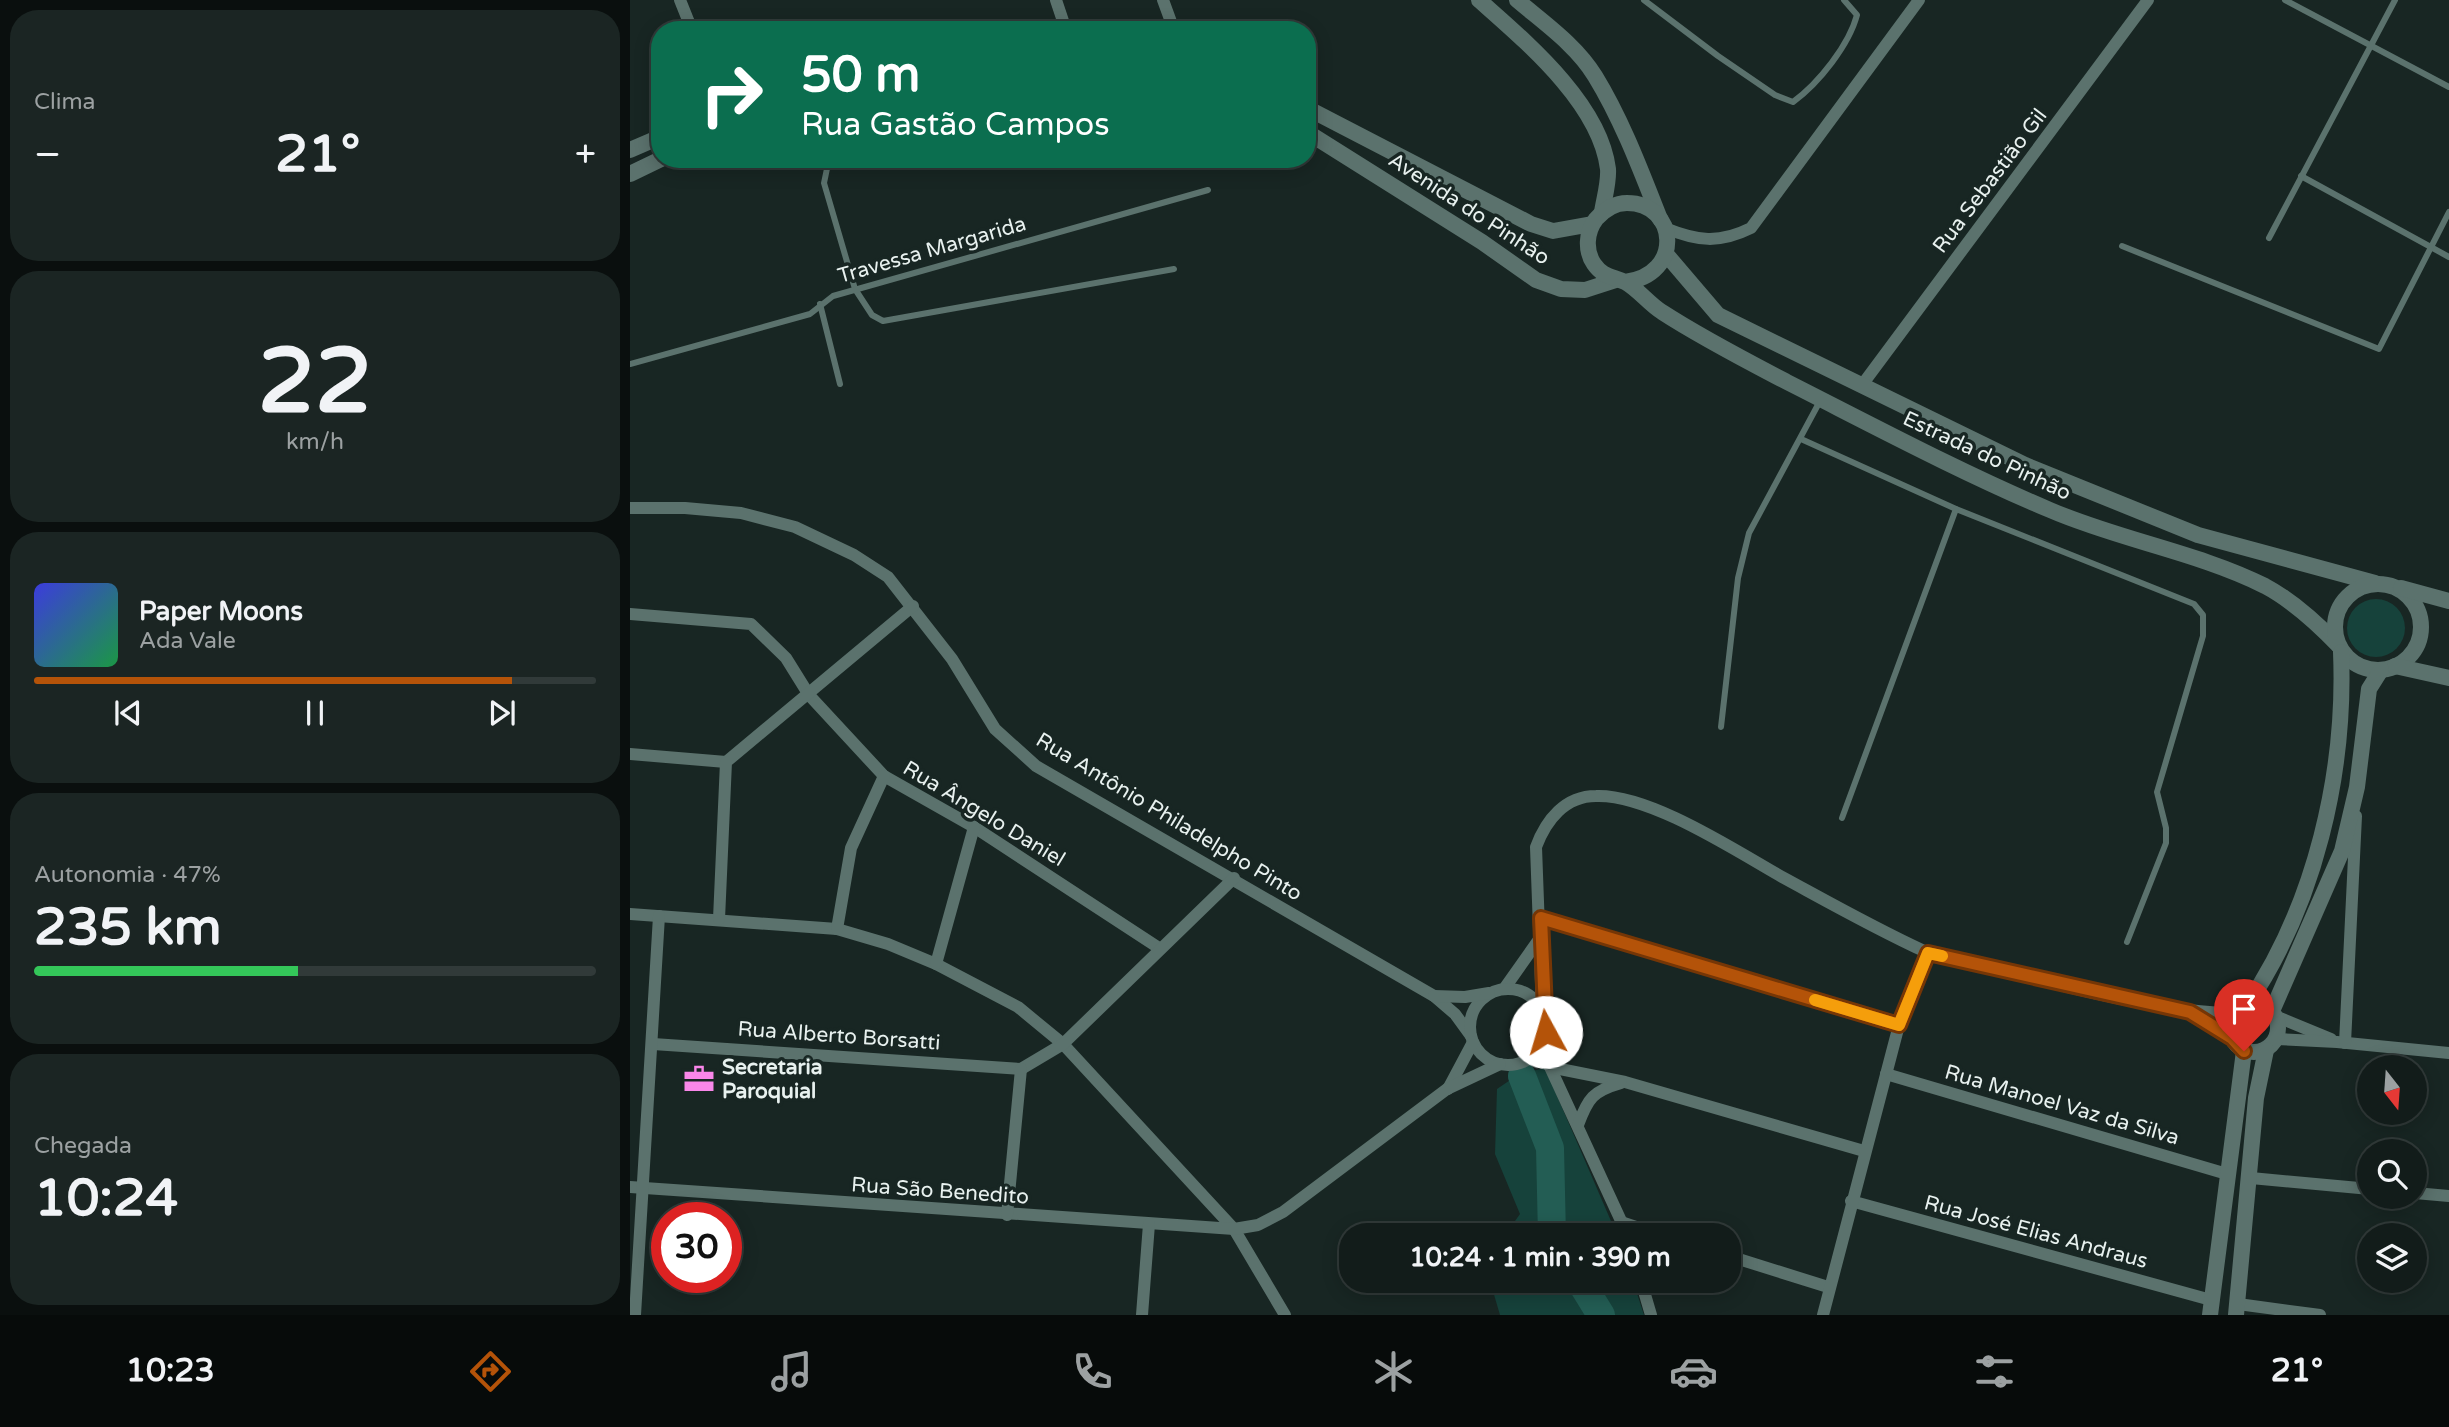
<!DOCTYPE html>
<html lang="pt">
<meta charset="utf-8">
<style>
:root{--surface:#121c1a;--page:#1b2523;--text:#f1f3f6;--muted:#9ca1a2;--line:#313a39;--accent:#b45309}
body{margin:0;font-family:"Varela Round",sans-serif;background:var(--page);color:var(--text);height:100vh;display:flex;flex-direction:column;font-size:26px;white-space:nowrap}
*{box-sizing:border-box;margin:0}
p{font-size:23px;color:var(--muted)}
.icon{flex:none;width:38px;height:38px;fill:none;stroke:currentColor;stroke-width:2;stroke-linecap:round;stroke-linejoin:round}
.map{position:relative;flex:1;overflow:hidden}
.details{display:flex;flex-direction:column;gap:10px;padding:10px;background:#0a0f0e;width:630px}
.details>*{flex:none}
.hud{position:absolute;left:21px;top:21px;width:665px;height:147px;border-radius:28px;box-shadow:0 4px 18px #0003,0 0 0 2px var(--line);background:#0b6e4f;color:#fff;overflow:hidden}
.needle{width:46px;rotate:163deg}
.buttons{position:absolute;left:1727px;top:1055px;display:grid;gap:14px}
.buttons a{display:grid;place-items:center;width:70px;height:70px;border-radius:50%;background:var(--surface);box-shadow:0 4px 18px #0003,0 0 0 2px var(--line);font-size:35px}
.speed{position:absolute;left:21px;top:1202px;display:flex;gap:14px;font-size:35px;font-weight:700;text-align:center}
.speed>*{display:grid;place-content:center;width:91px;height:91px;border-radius:50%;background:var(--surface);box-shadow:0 4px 18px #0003,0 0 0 2px var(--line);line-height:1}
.speed .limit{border:10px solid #d22;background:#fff;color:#111}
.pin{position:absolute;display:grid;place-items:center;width:60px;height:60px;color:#fff;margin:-72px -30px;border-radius:50% 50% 50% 0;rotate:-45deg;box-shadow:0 0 7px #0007}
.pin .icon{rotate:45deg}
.me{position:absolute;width:77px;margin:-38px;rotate:354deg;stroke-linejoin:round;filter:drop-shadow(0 0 5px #0008)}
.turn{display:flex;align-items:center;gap:24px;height:147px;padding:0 35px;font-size:32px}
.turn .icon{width:91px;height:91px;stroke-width:2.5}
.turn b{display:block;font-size:49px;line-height:60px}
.big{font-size:52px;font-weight:700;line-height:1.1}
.details .widget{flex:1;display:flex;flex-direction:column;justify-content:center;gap:10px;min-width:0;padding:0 24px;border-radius:28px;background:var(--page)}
.details .dial{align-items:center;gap:0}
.dial b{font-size:91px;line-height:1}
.song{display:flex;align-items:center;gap:21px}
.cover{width:84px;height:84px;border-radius:10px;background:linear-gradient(135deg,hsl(240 70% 55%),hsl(140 70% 35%))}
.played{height:7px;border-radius:4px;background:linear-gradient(90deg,var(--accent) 85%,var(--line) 85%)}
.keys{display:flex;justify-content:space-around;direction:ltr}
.heat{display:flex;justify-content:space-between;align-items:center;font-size:38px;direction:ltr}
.charge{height:10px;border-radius:5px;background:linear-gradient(90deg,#34c759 47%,var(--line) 0)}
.trip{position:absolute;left:709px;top:1223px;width:402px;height:70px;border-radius:28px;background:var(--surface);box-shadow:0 4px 18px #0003,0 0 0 2px var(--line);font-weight:700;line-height:70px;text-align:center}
.tab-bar{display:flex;height:112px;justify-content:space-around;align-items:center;background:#070b0a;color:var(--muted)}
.tab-bar .icon{width:49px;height:49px}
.tab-bar .current{color:var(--accent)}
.tab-bar b{font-size:32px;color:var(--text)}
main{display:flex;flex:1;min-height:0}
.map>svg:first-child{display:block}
.green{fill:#16423b}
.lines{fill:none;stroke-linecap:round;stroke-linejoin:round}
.river{stroke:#235d54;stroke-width:28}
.service{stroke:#5b726d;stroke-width:6}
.minor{stroke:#5b726d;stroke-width:12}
.tertiary{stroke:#5b726d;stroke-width:16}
.route-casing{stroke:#753606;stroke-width:18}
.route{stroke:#b45309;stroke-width:12}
.slow{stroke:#f59e0b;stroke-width:12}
.labels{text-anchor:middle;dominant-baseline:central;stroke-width:7;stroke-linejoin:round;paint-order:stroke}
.street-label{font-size:21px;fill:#e8f1ef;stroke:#182623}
.poi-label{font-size:21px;font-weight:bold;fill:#e8f1ef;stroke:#182623;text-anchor:start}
</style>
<main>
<section class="details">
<div class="widget"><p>Clima</p>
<div class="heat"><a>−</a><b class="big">21°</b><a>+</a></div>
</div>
<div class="widget dial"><b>22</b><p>km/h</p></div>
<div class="widget">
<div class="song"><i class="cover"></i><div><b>Paper Moons</b><p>Ada Vale</p></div></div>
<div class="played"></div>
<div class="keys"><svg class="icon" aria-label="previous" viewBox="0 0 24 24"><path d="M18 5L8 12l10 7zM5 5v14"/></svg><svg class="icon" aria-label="pause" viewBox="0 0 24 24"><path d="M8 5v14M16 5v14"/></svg><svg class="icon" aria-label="next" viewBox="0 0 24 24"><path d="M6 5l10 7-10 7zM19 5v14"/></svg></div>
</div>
<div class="widget"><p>Autonomia · 47%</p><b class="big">235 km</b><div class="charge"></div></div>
<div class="widget"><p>Chegada</p><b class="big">10:24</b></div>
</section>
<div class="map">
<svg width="1819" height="1315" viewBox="0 0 1819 1315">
<rect width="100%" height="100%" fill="#182623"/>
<g class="green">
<circle cx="1746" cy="628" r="29"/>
<polygon points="915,1068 987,1235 875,1235 890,1214 865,1154 867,1089 889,1074"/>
<polygon points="860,1281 1003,1281 1014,1315 870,1315"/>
</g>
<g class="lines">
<g class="river">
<polyline points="892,1076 920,1148 922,1236"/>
<polyline points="950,1281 971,1315"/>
</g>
<g class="service">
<path d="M1014 0 1088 56 1145 95 1163 102C1189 83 1219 45 1227 15L1214 0"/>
<polyline points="1655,0 1819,87"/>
<polyline points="199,159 194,183 225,289 242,315 253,321 544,269"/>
<polyline points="1671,176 1819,257"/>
<polyline points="1639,238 1765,0"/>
<polyline points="1492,246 1749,349 1819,212"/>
<polyline points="190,304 210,384"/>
<polyline points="0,364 180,314 203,296 578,190"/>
<polyline points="1171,439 1326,509 1564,604 1573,615 1573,636 1527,792 1536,828 1536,843 1497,942"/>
<polyline points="1091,727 1108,578 1119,533 1190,401"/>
<polyline points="1212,818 1326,509"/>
</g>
<g class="minor">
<polyline points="50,0 62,30"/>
<polyline points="426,0 436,30"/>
<polyline points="533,0 544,30"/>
<path d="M1035 228C1067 241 1089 244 1121 228L1289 0"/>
<polyline points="1232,385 1518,0"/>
<polyline points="0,508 55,508 111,513 165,527 224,555 258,577 322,659 365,729 406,766 804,996 825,1014 841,1036"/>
<polyline points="0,614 121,624 156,658 179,695 254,776 344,827 529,948"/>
<polyline points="0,754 96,762"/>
<polyline points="0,914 207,929 258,944 306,964 388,1007 433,1044 604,1229 655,1315"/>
<polyline points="911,918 1269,1025"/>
<polyline points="89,919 96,762 283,606"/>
<polyline points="207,929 221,848 254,776"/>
<polyline points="306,964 344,827"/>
<polyline points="874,989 910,938"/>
<circle cx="878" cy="1027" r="38"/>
<polyline points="804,996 835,997 859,993"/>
<path d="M912 1011 906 847C916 820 935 796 966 796 1020 794 1106 851 1154 878 1200 903 1246 929 1294 951 1318 961 1347 965 1371 971 1447 989 1527 1012 1605 1013"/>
<polyline points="1560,1012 1602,1038"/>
<polyline points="1645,1016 1701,1039"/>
<polyline points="1646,1039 1707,1042 1819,1053"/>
<polyline points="913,1042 920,1067 998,1236"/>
<polyline points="1715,1043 1726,816"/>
<polyline points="23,1044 391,1069"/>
<polyline points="920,1067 995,1082 1234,1151"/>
<polyline points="391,1069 433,1044 604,878"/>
<polyline points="1256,1074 1597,1174"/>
<polyline points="818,1089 843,1042"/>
<path d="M948 1125C958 1098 963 1091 991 1083"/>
<polyline points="1621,1178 1740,1189"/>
<polyline points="0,1187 604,1229 628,1225 653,1212 817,1089 870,1064"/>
<polyline points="1785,1193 1819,1196"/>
<polyline points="1221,1201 1581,1300"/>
<polyline points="377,1215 391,1069"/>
<polyline points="994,1223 1033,1236"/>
<polyline points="1099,1256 1198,1287"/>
<polyline points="1011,1281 1021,1315"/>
<polyline points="1608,1304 1690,1315"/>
<polyline points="5,1315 29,916"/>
<polyline points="512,1315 519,1224"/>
<polyline points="1193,1315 1269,1025 1298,953"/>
</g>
<g class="tertiary">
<path d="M849 0C895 41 970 103 978 169 979 182 974 199 972 212"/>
<path d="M887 0C914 23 946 45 965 76 992 120 1011 171 1030 219"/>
<polyline points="677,108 901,224 923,231 962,224"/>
<polyline points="677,132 852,242 906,280 931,289 955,290 986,280"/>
<polyline points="0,150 30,137"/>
<polyline points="0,174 31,159"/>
<polyline points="1036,254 1088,315 1395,465 1568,535 1745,583"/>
<path d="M995 282C1054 275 1048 203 997 203 984 203 974 210 966 219 956 232 955 251 964 264 973 277 982 276 995 282 1008 289 1019 304 1032 312 1072 338 1115 360 1157 382 1244 426 1330 472 1420 510 1489 540 1567 552 1635 586 1663 601 1687 623 1709 646"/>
<circle cx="1748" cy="627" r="43"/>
<polyline points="1771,588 1819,601"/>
<polyline points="1765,666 1819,678"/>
<circle cx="1624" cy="1028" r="24"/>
<path d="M1617 1005C1685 905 1716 773 1711 652"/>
<polyline points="1642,1011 1712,851 1727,787 1739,689 1751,670"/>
<polyline points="1580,1315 1614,1051"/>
<polyline points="1606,1315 1626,1098 1636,1050"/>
</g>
</g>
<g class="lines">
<g class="route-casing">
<polyline id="route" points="916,1032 911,918 1269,1025 1298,953 1560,1012 1602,1038 1614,1051"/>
</g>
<use href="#route" class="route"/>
<polyline class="slow" points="1185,1000 1269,1025 1298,953 1312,956"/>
</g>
<defs>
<g id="office-bare" transform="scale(2.415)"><path d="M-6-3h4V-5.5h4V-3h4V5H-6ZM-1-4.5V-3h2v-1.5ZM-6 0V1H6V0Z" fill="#f987e9" stroke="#182623" stroke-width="2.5" paint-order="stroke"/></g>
</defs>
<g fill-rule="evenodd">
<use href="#office-bare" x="69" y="1079"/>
</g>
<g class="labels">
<g class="street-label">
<text transform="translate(1360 181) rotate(-53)">Rua Sebastião Gil</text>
<text transform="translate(839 209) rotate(33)">Avenida do Pinhão</text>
<text transform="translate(302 250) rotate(-16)">Travessa Margarida</text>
<text transform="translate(1357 456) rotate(25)">Estrada do Pinhão</text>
<text transform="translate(354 814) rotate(31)">Rua Ângelo Daniel</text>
<text transform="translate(539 817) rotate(31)">Rua Antônio Philadelpho Pinto</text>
<text transform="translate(209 1036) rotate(4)">Rua Alberto Borsatti</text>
<text transform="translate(1432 1105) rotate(16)">Rua Manoel Vaz da Silva</text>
<text transform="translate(310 1191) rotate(4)">Rua São Benedito</text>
<text transform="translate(1406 1232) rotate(15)">Rua José Elias Andraus</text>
</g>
<g class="poi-label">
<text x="92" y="1067">Secretaria<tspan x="92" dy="24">Paroquial</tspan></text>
</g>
</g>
</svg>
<div class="buttons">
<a><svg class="needle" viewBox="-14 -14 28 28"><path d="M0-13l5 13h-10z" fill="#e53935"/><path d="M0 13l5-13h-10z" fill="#9ca1a2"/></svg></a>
<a><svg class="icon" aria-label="search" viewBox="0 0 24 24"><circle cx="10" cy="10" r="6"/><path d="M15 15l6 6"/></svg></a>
<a><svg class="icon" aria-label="layers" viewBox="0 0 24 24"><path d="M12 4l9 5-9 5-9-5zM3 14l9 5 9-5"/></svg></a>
</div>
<div class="speed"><div class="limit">30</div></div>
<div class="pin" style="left:1614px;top:1051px;background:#d93025"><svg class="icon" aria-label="arrive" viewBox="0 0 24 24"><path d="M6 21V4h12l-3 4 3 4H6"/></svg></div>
<svg class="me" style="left:916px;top:1032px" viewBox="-20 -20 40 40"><circle r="19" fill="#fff"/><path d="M0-13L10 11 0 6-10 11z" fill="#b45309"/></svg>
<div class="trip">10:24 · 1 min · 390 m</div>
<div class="hud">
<div class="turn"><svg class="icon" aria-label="right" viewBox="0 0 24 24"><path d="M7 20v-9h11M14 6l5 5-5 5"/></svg><div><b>50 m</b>Rua Gastão Campos</div></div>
</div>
</div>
</main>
<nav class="tab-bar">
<b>10:23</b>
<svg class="icon current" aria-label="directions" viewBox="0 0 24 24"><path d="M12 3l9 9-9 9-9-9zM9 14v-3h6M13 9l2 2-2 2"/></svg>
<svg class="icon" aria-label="music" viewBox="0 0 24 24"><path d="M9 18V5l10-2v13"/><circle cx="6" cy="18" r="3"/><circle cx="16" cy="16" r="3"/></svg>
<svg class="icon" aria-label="phone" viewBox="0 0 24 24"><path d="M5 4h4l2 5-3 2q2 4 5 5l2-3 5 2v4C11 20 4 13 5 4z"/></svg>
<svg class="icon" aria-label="climate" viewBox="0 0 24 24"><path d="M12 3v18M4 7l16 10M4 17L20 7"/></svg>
<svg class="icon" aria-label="car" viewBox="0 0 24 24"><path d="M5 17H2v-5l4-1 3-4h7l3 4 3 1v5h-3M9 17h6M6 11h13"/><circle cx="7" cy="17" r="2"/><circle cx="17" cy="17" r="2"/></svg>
<svg class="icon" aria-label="filters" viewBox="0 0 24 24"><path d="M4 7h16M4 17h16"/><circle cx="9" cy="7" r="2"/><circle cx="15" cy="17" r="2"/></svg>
<b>21°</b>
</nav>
